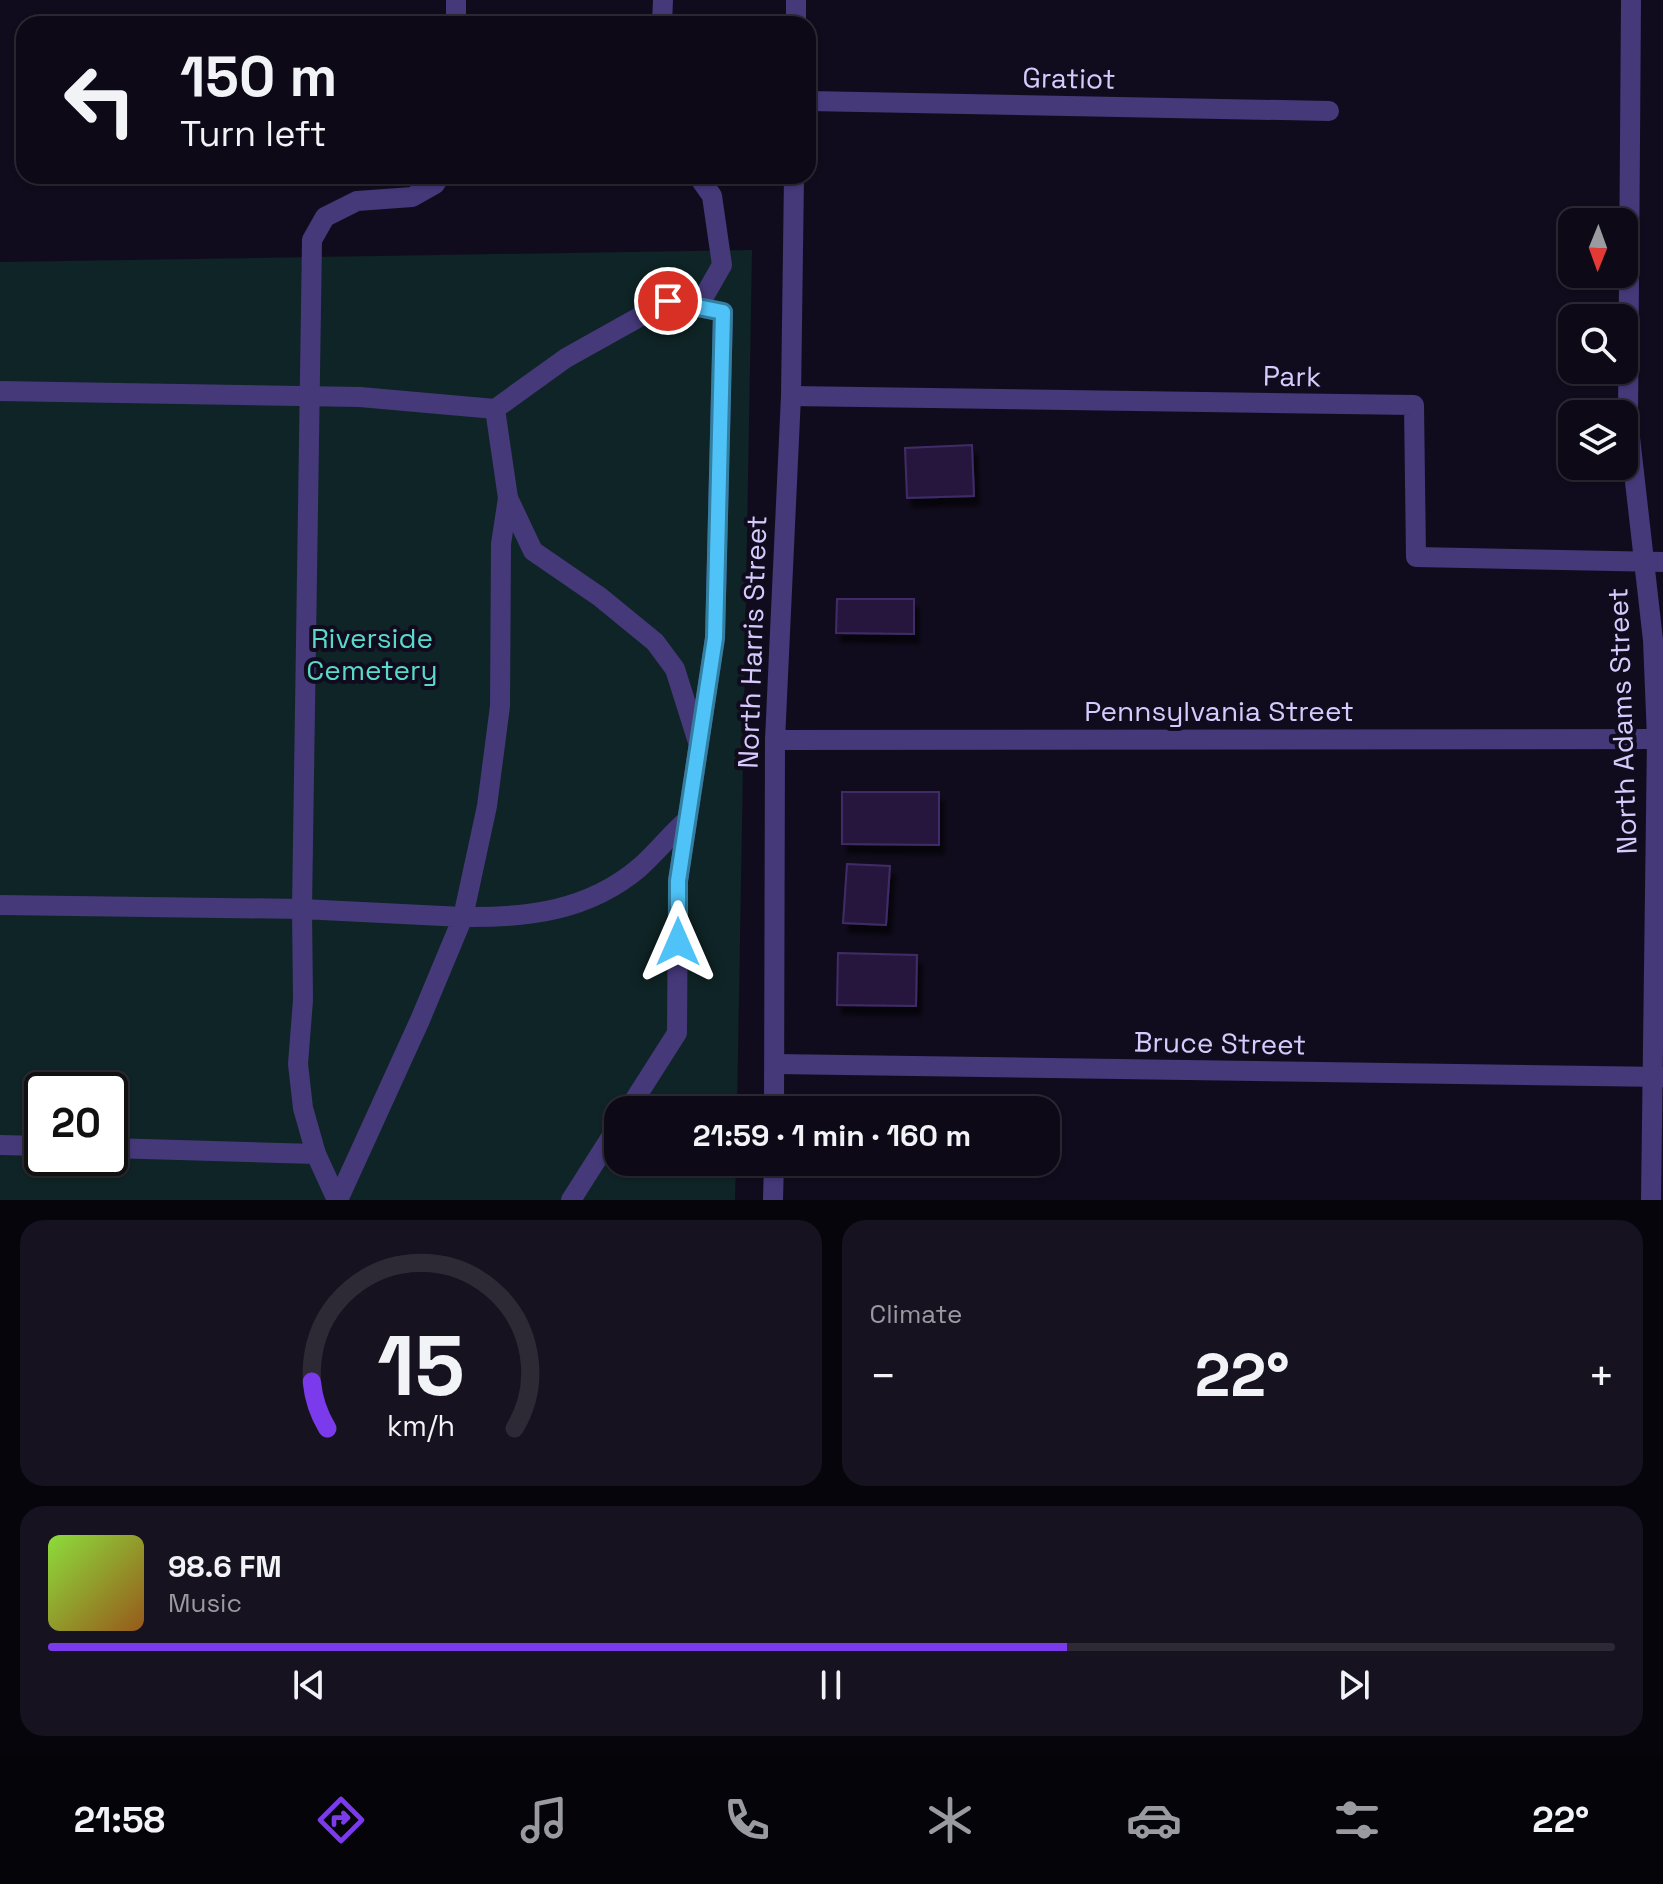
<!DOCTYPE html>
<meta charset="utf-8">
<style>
:root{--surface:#0d0916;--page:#16121f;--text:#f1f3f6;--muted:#9a9aa1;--line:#2d2a35;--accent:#7c3aed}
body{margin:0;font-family:"Space Grotesk",sans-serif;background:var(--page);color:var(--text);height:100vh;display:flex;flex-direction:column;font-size:30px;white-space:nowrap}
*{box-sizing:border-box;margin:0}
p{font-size:26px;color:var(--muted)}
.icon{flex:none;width:44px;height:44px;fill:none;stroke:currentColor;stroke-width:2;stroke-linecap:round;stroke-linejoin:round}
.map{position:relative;height:1200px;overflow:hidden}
.panel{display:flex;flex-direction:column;gap:20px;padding:20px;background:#07050c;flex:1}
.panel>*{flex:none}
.banner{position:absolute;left:16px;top:16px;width:800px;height:168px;border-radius:24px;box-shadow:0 2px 6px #0004,0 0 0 2px var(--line);background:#0d0916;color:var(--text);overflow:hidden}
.needle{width:52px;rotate:181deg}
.controls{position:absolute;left:1558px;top:208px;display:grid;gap:16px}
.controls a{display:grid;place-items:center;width:80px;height:80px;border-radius:16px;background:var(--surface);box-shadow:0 2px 6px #0004,0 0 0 2px var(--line);font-size:40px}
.speed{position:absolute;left:24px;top:1072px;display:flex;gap:16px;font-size:40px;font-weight:700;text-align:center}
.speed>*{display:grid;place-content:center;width:104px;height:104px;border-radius:50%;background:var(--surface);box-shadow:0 2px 6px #0004,0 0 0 2px var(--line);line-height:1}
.speed .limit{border:4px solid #111;border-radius:12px;background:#fff;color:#111}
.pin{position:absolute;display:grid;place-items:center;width:68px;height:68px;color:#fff;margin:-34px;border:4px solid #fff;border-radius:50%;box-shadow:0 2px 8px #0007}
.me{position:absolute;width:88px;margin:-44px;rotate:0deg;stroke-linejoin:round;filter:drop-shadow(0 0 6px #0008)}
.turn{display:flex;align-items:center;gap:28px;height:168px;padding:0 32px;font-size:36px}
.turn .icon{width:104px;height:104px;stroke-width:2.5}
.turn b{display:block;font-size:56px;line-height:68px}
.big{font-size:60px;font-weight:700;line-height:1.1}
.panel .card{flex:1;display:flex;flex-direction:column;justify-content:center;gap:12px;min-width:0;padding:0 28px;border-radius:24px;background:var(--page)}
.panel .dial{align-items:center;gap:0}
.dial svg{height:208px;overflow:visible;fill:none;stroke:var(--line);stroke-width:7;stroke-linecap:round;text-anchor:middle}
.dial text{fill:var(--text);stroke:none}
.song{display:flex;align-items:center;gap:24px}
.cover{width:96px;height:96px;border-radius:12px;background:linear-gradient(135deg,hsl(90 70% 55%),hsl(30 70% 35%))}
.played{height:8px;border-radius:4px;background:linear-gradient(90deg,var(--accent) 65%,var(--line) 65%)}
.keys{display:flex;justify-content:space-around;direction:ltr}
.heat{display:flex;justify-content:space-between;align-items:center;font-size:44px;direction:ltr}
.panel .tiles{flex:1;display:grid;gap:20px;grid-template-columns:1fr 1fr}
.card:last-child{grid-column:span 2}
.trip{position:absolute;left:604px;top:1096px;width:456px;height:80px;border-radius:24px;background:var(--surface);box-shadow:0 2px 6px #0004,0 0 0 2px var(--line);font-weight:700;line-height:80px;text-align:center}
.tab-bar{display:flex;height:128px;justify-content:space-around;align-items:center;background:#050409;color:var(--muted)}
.tab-bar .icon{width:56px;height:56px}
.tab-bar .selected{color:var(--accent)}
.tab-bar b{font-size:36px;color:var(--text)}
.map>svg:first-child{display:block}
.green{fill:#0f2426;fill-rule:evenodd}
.building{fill:#25193d;stroke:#412c68;stroke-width:2;filter:url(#shadow)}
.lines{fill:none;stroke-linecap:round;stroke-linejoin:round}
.minor{stroke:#45397a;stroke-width:20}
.route-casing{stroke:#337fa1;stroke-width:20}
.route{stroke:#4fc3f7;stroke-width:14}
.labels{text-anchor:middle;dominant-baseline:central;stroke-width:8;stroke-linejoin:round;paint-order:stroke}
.street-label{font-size:28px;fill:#d7cafd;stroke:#110c1d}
.park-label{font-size:28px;fill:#59d9cc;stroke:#110c1d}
</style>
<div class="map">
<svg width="1663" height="1200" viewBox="0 0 1663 1200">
<defs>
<filter id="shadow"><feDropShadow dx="5" dy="9" stdDeviation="2" flood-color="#0009"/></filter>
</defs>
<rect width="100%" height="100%" fill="#110c1d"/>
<path class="green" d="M752 250 737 1110H618V1162H736L735 1200H0V262ZM42 1090H110V1158H42Z"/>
<g class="building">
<polygon points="972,445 974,496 907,498 905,448"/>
<polygon points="837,599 914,599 914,634 836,633"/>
<polygon points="842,792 939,792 939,845 842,844"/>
<polygon points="847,864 890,866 886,925 843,923"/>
<polygon points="838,953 917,955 916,1006 837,1005"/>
</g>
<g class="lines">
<g class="minor">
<polyline points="1631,0 1628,420 1653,640 1657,738 1651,1200"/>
<polyline points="456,24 456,0"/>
<polyline points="662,24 663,0"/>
<polyline points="796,24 796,0"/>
<polyline points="808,101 1329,111"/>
<polyline points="698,307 722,265 712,196 698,176"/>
<polyline points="0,391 360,397 495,409 566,358 668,301 723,312 715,638 678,881 677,1033 628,1110"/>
<polyline points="791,396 1414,405 1416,557 1663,562"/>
<polyline points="495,409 508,498 533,551 600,597 655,642 675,669 697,739"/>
<path d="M508 498 501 544 500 706 487 806 463 917C527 918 588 911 639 868 656 853 670 835 687 820"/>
<polyline points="775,740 1663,739"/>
<polyline points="0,905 302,909 312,240 325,217 357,201 412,197 435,184 440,176"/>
<polyline points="775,1064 1663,1077"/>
<polyline points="774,1110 775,740 791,396 794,176"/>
<polyline points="0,1145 42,1146"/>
<polyline points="110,1148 316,1154"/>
<polyline points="337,1200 316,1154 303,1108 298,1064 303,1000 302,909 463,917 420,1020 338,1200"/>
<polyline points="571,1200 618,1126"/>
<polyline points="773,1200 774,1162"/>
</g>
</g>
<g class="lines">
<g class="route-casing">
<polyline id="route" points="668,301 723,312 715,638 678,881 678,942"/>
</g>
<use href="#route" class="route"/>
</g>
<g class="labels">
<g class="street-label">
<text transform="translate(1069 78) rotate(1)">Gratiot</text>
<text transform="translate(1292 376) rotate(1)">Park</text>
<text transform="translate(752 642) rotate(-88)">North Harris Street</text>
<text x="1219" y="711">Pennsylvania Street</text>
<text transform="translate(1622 721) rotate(-92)">North Adams Street</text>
<text transform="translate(1220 1043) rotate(1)">Bruce Street</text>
</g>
<g class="park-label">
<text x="372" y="638">Riverside<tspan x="372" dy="32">Cemetery</tspan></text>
</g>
</g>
</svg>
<div class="controls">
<a><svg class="needle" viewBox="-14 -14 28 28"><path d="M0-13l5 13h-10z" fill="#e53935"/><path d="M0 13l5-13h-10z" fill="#9a9aa1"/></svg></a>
<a><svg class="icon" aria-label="search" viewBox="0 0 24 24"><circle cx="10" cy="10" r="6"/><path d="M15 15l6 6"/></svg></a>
<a><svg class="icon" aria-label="layers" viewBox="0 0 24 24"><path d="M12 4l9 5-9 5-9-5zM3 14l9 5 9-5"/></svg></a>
</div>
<div class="speed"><div class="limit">20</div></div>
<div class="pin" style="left:668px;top:301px;background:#d93025"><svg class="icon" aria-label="arrive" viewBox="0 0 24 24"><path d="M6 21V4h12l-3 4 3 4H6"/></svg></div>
<svg class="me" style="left:678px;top:942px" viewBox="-20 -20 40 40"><path d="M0-17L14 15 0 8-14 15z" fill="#4fc3f7" stroke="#fff" stroke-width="4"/></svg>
<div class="trip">21:59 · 1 min · 160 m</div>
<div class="banner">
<div class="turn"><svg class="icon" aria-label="left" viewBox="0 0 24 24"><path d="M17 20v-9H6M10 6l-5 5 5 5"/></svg><div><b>150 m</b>Turn left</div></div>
</div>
</div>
<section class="panel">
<div class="tiles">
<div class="card dial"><svg viewBox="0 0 100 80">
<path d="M14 69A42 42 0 1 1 86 69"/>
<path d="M14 69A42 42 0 0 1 8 51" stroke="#7c3aed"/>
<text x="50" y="56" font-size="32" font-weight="700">15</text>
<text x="50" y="72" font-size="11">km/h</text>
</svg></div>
<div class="card"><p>Climate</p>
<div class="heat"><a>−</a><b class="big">22°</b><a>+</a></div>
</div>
<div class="card">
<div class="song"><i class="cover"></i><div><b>98.6 FM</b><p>Music</p></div></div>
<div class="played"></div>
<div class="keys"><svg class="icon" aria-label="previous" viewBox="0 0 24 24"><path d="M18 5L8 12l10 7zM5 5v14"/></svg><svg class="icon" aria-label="pause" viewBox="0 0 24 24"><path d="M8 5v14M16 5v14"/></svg><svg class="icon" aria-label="next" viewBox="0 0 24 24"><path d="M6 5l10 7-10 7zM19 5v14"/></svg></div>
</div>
</div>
</section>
<nav class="tab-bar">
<b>21:58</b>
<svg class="icon selected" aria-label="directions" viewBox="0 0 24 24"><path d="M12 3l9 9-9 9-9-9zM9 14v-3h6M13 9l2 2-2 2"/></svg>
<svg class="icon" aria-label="music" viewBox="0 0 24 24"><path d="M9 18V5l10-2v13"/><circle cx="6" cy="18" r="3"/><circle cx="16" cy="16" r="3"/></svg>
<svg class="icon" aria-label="phone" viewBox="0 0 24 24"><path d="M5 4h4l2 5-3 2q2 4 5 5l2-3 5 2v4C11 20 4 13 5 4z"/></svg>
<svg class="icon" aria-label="climate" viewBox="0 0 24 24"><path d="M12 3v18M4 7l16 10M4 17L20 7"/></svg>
<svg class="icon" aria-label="car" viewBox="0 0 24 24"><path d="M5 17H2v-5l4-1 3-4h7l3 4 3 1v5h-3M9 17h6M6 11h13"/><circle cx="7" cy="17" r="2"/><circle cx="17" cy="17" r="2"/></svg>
<svg class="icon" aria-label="filters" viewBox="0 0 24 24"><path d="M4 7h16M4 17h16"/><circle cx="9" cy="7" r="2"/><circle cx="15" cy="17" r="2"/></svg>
<b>22°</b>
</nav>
